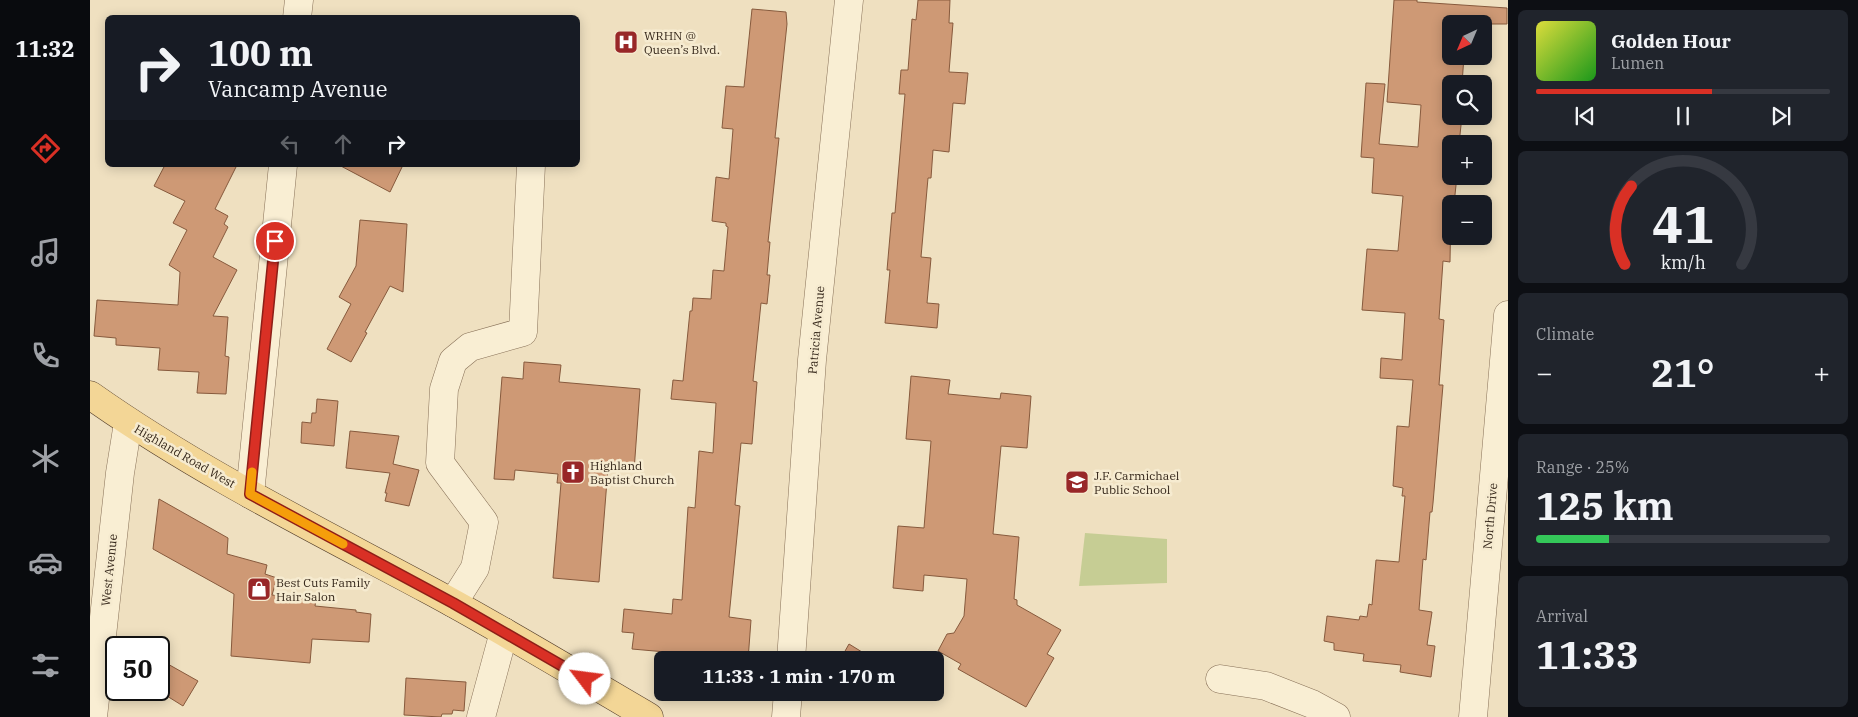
<!DOCTYPE html>
<meta charset="utf-8">
<style>
:root{--surface:#171b24;--page:#20242c;--text:#f1f3f6;--muted:#9ea1a6;--line:#363941;--accent:#d93025}
body{margin:0;font-family:"IBM Plex Serif",serif;background:var(--page);color:var(--text);height:100vh;display:flex;flex-direction:column;font-size:19px;white-space:nowrap}
*{box-sizing:border-box;margin:0}
p{font-size:16px;color:var(--muted)}
.icon{flex:none;width:28px;height:28px;fill:none;stroke:currentColor;stroke-width:2;stroke-linecap:round;stroke-linejoin:round}
.map{position:relative;flex:1;overflow:hidden}
.panel{display:flex;flex-direction:column;gap:10px;padding:10px;background:#0d0f14;width:350px}
.panel>*{flex:none}
.top-card{position:absolute;left:15px;top:15px;width:475px;height:152px;border-radius:8px;box-shadow:0 2px 12px #0003;background:#171b24;color:var(--text);overflow:hidden}
.needle{width:32px;rotate:224deg}
.controls{position:absolute;left:1352px;top:15px;display:grid;gap:10px}
.controls a{display:grid;place-items:center;width:50px;height:50px;border-radius:8px;background:var(--surface);box-shadow:0 2px 12px #0003;font-size:25px}
.speed{position:absolute;left:15px;top:636px;display:flex;gap:10px;font-size:25px;font-weight:700;text-align:center}
.speed>*{display:grid;place-content:center;width:65px;height:65px;border-radius:50%;background:var(--surface);box-shadow:0 2px 12px #0003;line-height:1}
.speed .limit{border:2px solid #111;border-radius:8px;background:#fff;color:#111}
.pin{position:absolute;display:grid;place-items:center;width:42px;height:42px;color:#fff;margin:-21px;border:2px solid #fff;border-radius:50%;box-shadow:0 1px 5px #0007}
.me{position:absolute;width:55px;margin:-28px;rotate:300deg;stroke-linejoin:round;filter:drop-shadow(0 0 4px #0008)}
.turn{display:flex;align-items:center;gap:18px;height:105px;padding:0 20px;font-size:22px}
.turn .icon{width:65px;height:65px;stroke-width:2.5}
.turn b{display:block;font-size:35px;line-height:42px}
.lanes{display:flex;align-items:center;height:48px;padding:0 20px;background:#0003;justify-content:center;gap:25px;direction:ltr}
.lanes .off{opacity:.35}
.big{font-size:38px;font-weight:700;line-height:1.1}
.panel .tile{flex:1;display:flex;flex-direction:column;justify-content:center;gap:8px;min-width:0;padding:0 18px;border-radius:8px;background:var(--page)}
.panel .dial{align-items:center;gap:0}
.dial svg{height:130px;overflow:visible;fill:none;stroke:var(--line);stroke-width:7;stroke-linecap:round;text-anchor:middle}
.dial text{fill:var(--text);stroke:none}
.song{display:flex;align-items:center;gap:15px}
.cover{width:60px;height:60px;border-radius:8px;background:linear-gradient(135deg,hsl(60 70% 55%),hsl(120 70% 35%))}
.played{height:5px;border-radius:2px;background:linear-gradient(90deg,var(--accent) 60%,var(--line) 60%)}
.keys{display:flex;justify-content:space-around;direction:ltr}
.heat{display:flex;justify-content:space-between;align-items:center;font-size:28px;direction:ltr}
.charge{height:8px;border-radius:4px;background:linear-gradient(90deg,#34c759 25%,var(--line) 0)}
.trip{position:absolute;left:564px;top:651px;width:290px;height:50px;border-radius:8px;background:var(--surface);box-shadow:0 2px 12px #0003;font-weight:700;line-height:50px;text-align:center}
main{display:flex;flex:1;min-height:0}
.tab-bar{display:flex;flex-direction:column;width:90px;justify-content:space-around;align-items:center;background:#090b0e;color:var(--muted)}
.tab-bar .icon{width:35px;height:35px}
.tab-bar .on{color:var(--accent)}
.tab-bar b{font-size:22px;color:var(--text)}
.map>svg:first-child{display:block}
.green{fill:#c6cd94}
.building{fill:#ce9975;stroke:#875a3d}
.lines{fill:none;stroke-linecap:round;stroke-linejoin:round}
.minor-casing{stroke:#887158;stroke-width:29}
.major-casing{stroke:#553f2c;stroke-width:29}
.minor{stroke:#f9eed3;stroke-width:28}
.major{stroke:#f3d696;stroke-width:28}
.route-casing{stroke:#8d1f18;stroke-width:12}
.route{stroke:#d93025;stroke-width:9}
.slow{stroke:#f59e0b;stroke-width:9}
.labels{text-anchor:middle;dominant-baseline:central;stroke-width:5;stroke-linejoin:round;paint-order:stroke}
.poi-label{font-size:12px;fill:#37291c;stroke:#f6ebd0;text-anchor:start}
.street-label{font-size:12px;fill:#37291c;stroke:#f6ebd0}
</style>
<main>
<nav class="tab-bar">
<b>11:32</b>
<svg class="icon on" aria-label="directions" viewBox="0 0 24 24"><path d="M12 3l9 9-9 9-9-9zM9 14v-3h6M13 9l2 2-2 2"/></svg>
<svg class="icon" aria-label="music" viewBox="0 0 24 24"><path d="M9 18V5l10-2v13"/><circle cx="6" cy="18" r="3"/><circle cx="16" cy="16" r="3"/></svg>
<svg class="icon" aria-label="phone" viewBox="0 0 24 24"><path d="M5 4h4l2 5-3 2q2 4 5 5l2-3 5 2v4C11 20 4 13 5 4z"/></svg>
<svg class="icon" aria-label="climate" viewBox="0 0 24 24"><path d="M12 3v18M4 7l16 10M4 17L20 7"/></svg>
<svg class="icon" aria-label="car" viewBox="0 0 24 24"><path d="M5 17H2v-5l4-1 3-4h7l3 4 3 1v5h-3M9 17h6M6 11h13"/><circle cx="7" cy="17" r="2"/><circle cx="17" cy="17" r="2"/></svg>
<svg class="icon" aria-label="filters" viewBox="0 0 24 24"><path d="M4 7h16M4 17h16"/><circle cx="9" cy="7" r="2"/><circle cx="15" cy="17" r="2"/></svg>
</nav>
<div class="map">
<svg width="1418" height="717" viewBox="0 0 1418 717">
<rect width="100%" height="100%" fill="#efe0c0"/>
<polygon class="green" points="995,533 1077,539 1077,583 989,586"/>
<g class="building">
<polygon points="828,0 860,0 859,23 863,23 859,72 878,73 875,104 863,103 859,152 843,150 841,178 838,178 831,257 841,258 837,303 849,304 847,328 795,323 800,270 797,270 802,213 805,213 815,94 809,94 811,70 818,70 822,19 826,20"/>
<polygon points="1304,0 1327,0 1327,2 1417,8 1417,24 1361,24 1361,56 1374,56 1372,84 1361,84 1361,116 1372,116 1369,144 1361,144 1361,176 1367,176 1364,204 1361,204 1360,262 1353,261 1349,319 1354,320 1349,385 1353,385 1343,503 1342,512 1340,512 1336,560 1333,559 1329,610 1342,612 1337,645 1345,646 1341,677 1310,672 1311,665 1273,661 1274,654 1244,650 1244,643 1234,641 1237,616 1269,620 1270,616 1277,617 1279,604 1282,605 1286,560 1309,562 1315,496 1312,496 1313,488 1303,486 1307,426 1319,427 1323,380 1290,378 1291,358 1312,360 1315,313 1272,310 1277,249 1308,251 1313,196 1282,193 1284,158 1271,157 1276,83 1295,84 1289,144 1328,147 1331,105 1297,102"/>
<polygon points="662,9 696,12 697,24 685,138 689,138 678,242 680,242 677,275 680,275 677,304 671,303 663,381 667,382 662,444 651,443 645,505 650,506 639,617 661,620 658,660 586,660 587,653 542,649 544,633 532,632 534,609 582,614 583,599 592,600 598,507 605,508 609,451 623,453 626,403 581,399 583,380 593,381 600,311 602,311 603,298 621,299 623,270 634,271 638,227 636,226 636,223 622,221 626,177 639,179 643,129 632,128 636,86 654,87"/>
<polygon points="75,165 147,165 125,209 138,216 134,224 138,227 123,257 147,270 123,316 138,317 135,356 139,357 136,394 107,393 109,372 68,370 70,348 26,345 26,338 4,336 7,300 88,305 90,272 79,265 97,230 83,223 95,201 64,186"/>
<polygon points="249,165 313,165 300,192"/>
<polygon points="270,220 317,224 313,292 300,286 275,332 277,333 261,362 237,349 261,304 249,297 266,266"/>
<polygon points="434,362 471,365 469,382 550,389 544,471 518,468 509,582 463,578 471,483 467,483 468,474 425,470 424,480 404,479 412,377 433,379"/>
<polygon points="821,376 860,380 858,394 910,399 911,393 941,396 937,448 911,446 903,534 929,537 924,599 927,600 927,605 971,630 957,654 964,658 936,707 868,669 871,664 848,651 857,634 864,633 874,616 877,579 834,575 833,591 803,588 808,526 834,528 841,441 816,439"/>
<polygon points="227,399 248,401 244,446 211,443 212,422 221,423 222,413 226,413"/>
<polygon points="260,431 309,436 303,464 329,470 319,506 295,501 297,493 295,493 300,473 256,468"/>
<polygon points="69,499 138,538 137,554 177,565 175,574 187,578 182,595 226,600 225,606 266,610 266,612 281,614 279,642 222,639 220,663 141,656 144,594 63,549"/>
<polygon points="759,644 785,660 750,660"/>
<polygon points="76,663 108,681 93,706 69,691 69,674"/>
<polygon points="316,678 376,682 374,711 363,710 362,714 352,714 351,717 314,715"/>
</g>
<g class="lines">
<g class="minor-casing">
<g id="minor">
<polyline points="207,18 209,0"/>
<polyline points="160,494 193,165"/>
<polyline points="363,603 385,568 394,522 350,463 354,389 363,361 380,347 433,332 441,165"/>
<polyline points="701,660 722,360 759,0"/>
<polyline points="1130,679 1176,686 1222,704 1246,717"/>
<polyline points="3,717 30,473 38,423"/>
<polyline points="391,717 414,632"/>
<polyline points="696,717 698,692"/>
<polyline points="1383,717 1418,315"/>
</g>
</g>
<g class="major-casing">
<path id="major" d="M0 395C106 470 223 528 337 589 412 629 485 674 559 717"/>
</g>
<use href="#minor" class="minor"/>
<use href="#major" class="major"/>
</g>
<g class="lines">
<g class="route-casing">
<polyline id="route" points="185,241 160,494 363,603 495,679"/>
</g>
<use href="#route" class="route"/>
<polyline class="slow" points="162,472 160,494 253,544"/>
</g>
<defs>
<g id="hospital-square" transform="scale(1.25)"><rect x="-9" y="-9" width="18" height="18" rx="4" fill="#982728" stroke="#f6ebd0"/><path d="M-5-5h3v3.5h4V-5h3V5h-3V1.5h-4V5h-3Z" fill="#fff"/></g>
<g id="church-square" transform="scale(1.25)"><rect x="-9" y="-9" width="18" height="18" rx="4" fill="#982728" stroke="#f6ebd0"/><path d="M-1.2-6h2.4v3.5h3.3v2.4h-3.3V6h-2.4V-.1h-3.3v-2.4h3.3Z" fill="#fff"/></g>
<g id="school-square" transform="scale(1.25)"><rect x="-9" y="-9" width="18" height="18" rx="4" fill="#982728" stroke="#f6ebd0"/><path d="M0-5L7-2L0 1L-7-2ZM-4 1L0 2.5L4 1V4Q0 6-4 4Z" fill="#fff"/></g>
<g id="shop-square" transform="scale(1.25)"><rect x="-9" y="-9" width="18" height="18" rx="4" fill="#982728" stroke="#f6ebd0"/><path d="M-5-2.5h2.3a2.7 3.5 0 0 1 5.4 0H5L5.5 6h-11ZM-1.5-2.5h3a1.5 2.3 0 0 0-3 0Z" fill="#fff"/></g>
</defs>
<g fill-rule="evenodd">
<use href="#hospital-square" x="536" y="42"/>
<use href="#church-square" x="483" y="472"/>
<use href="#school-square" x="987" y="482"/>
<use href="#shop-square" x="169" y="589"/>
</g>
<g class="labels">
<g class="poi-label">
<text x="554" y="35">WRHN @<tspan x="554" dy="14">Queen’s Blvd.</tspan></text>
<text x="500" y="465">Highland<tspan x="500" dy="14">Baptist Church</tspan></text>
<text x="1004" y="475">J.F. Carmichael<tspan x="1004" dy="14">Public School</tspan></text>
<text x="186" y="582">Best Cuts Family<tspan x="186" dy="14">Hair Salon</tspan></text>
</g>
<g class="street-label">
<text transform="translate(726 330) rotate(-85)">Patricia Avenue</text>
<text transform="translate(95 456) rotate(30)">Highland Road West</text>
<text transform="translate(1400 516) rotate(-85)">North Drive</text>
<text transform="translate(19 570) rotate(-84)">West Avenue</text>
</g>
</g>
</svg>
<div class="controls">
<a><svg class="needle" viewBox="-14 -14 28 28"><path d="M0-13l5 13h-10z" fill="#e53935"/><path d="M0 13l5-13h-10z" fill="#9ea1a6"/></svg></a>
<a><svg class="icon" aria-label="search" viewBox="0 0 24 24"><circle cx="10" cy="10" r="6"/><path d="M15 15l6 6"/></svg></a>
<a>+</a>
<a>−</a>
</div>
<div class="speed"><div class="limit">50</div></div>
<div class="pin" style="left:185px;top:241px;background:#d93025"><svg class="icon" aria-label="arrive" viewBox="0 0 24 24"><path d="M6 21V4h12l-3 4 3 4H6"/></svg></div>
<svg class="me" style="left:495px;top:679px" viewBox="-20 -20 40 40"><circle r="19" fill="#fff"/><path d="M0-13L10 11 0 6-10 11z" fill="#d93025"/></svg>
<div class="trip">11:33 · 1 min · 170 m</div>
<div class="top-card">
<div class="turn"><svg class="icon" aria-label="right" viewBox="0 0 24 24"><path d="M7 20v-9h11M14 6l5 5-5 5"/></svg><div><b>100 m</b>Vancamp Avenue</div></div>
<div class="lanes"><svg class="icon off" aria-label="left" viewBox="0 0 24 24"><path d="M17 20v-9H6M10 6l-5 5 5 5"/></svg><svg class="icon off" aria-label="ahead" viewBox="0 0 24 24"><path d="M12 20V5M6 11l6-6 6 6"/></svg><svg class="icon" aria-label="right" viewBox="0 0 24 24"><path d="M7 20v-9h11M14 6l5 5-5 5"/></svg></div>
</div>
</div>
<section class="panel">
<div class="tile">
<div class="song"><i class="cover"></i><div><b>Golden Hour</b><p>Lumen</p></div></div>
<div class="played"></div>
<div class="keys"><svg class="icon" aria-label="previous" viewBox="0 0 24 24"><path d="M18 5L8 12l10 7zM5 5v14"/></svg><svg class="icon" aria-label="pause" viewBox="0 0 24 24"><path d="M8 5v14M16 5v14"/></svg><svg class="icon" aria-label="next" viewBox="0 0 24 24"><path d="M6 5l10 7-10 7zM19 5v14"/></svg></div>
</div>
<div class="tile dial"><svg viewBox="0 0 100 80">
<path d="M14 69A42 42 0 1 1 86 69"/>
<path d="M14 69A42 42 0 0 1 18 21" stroke="#d93025"/>
<text x="50" y="56" font-size="32" font-weight="700">41</text>
<text x="50" y="72" font-size="11">km/h</text>
</svg></div>
<div class="tile"><p>Climate</p>
<div class="heat"><a>−</a><b class="big">21°</b><a>+</a></div>
</div>
<div class="tile"><p>Range · 25%</p><b class="big">125 km</b><div class="charge"></div></div>
<div class="tile"><p>Arrival</p><b class="big">11:33</b></div>
</section>
</main>
